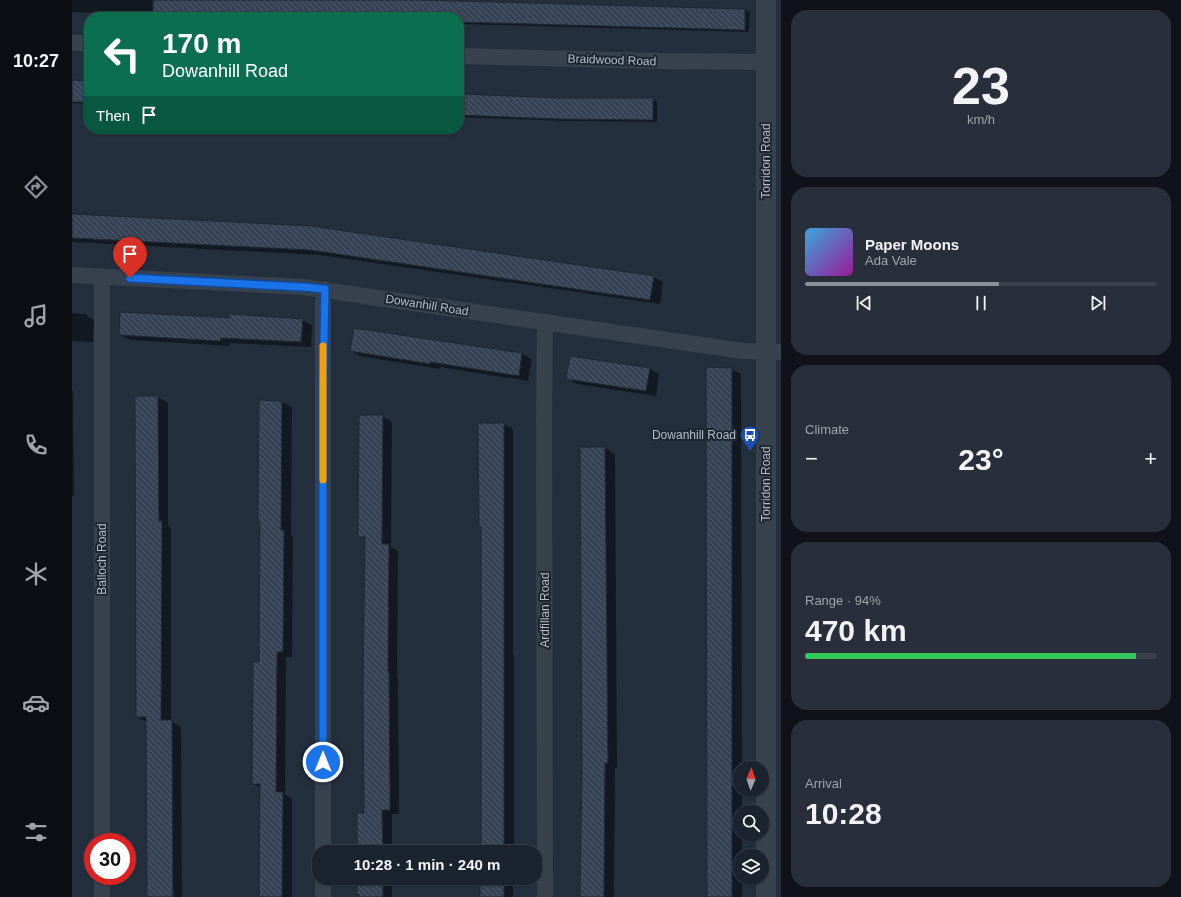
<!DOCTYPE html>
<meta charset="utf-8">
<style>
:root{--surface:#1b232e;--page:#282f3a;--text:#f1f3f6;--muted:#a0a4aa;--line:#39404a;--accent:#8c9099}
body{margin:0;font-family:Arial,sans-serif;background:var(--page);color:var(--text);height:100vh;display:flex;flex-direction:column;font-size:15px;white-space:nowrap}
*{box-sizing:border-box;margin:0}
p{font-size:13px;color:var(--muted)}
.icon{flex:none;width:22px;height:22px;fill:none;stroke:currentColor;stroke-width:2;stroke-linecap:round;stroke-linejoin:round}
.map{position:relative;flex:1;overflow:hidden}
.panel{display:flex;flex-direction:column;gap:10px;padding:10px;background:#0f1319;width:400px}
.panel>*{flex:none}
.guide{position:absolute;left:12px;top:12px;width:380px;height:122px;border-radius:16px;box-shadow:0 1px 3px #0004,0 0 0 1px var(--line);background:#0b6e4f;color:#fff;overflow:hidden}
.needle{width:26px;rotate:2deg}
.controls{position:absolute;left:661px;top:761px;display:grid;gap:8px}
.controls a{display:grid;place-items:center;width:36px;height:36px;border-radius:50%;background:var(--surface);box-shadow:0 1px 3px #0004,0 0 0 1px var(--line);font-size:20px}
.speed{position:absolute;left:12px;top:833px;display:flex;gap:8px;font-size:20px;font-weight:700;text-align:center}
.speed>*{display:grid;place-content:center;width:52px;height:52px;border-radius:50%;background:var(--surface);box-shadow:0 1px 3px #0004,0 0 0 1px var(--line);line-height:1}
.speed .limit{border:6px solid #d22;background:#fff;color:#111}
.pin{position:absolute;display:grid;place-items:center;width:34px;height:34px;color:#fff;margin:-41px -17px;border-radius:50% 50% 50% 0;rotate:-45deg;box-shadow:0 0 4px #0007}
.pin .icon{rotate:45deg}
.me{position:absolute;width:44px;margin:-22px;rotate:0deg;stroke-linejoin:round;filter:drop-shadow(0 0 3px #0008)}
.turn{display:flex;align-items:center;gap:14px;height:84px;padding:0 12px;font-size:18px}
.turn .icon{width:52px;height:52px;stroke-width:2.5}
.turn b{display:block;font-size:28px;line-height:34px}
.then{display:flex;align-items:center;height:38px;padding:0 12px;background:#0003;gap:8px;font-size:15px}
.big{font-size:30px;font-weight:600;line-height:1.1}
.panel .tile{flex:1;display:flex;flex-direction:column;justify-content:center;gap:6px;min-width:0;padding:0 14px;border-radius:16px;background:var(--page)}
.panel .dial{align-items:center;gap:0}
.dial b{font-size:52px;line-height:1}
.song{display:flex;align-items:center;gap:12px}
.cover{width:48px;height:48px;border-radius:6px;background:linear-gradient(135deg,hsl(200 70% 55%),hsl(300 70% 35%))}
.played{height:4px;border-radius:2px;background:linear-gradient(90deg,var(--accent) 55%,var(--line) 55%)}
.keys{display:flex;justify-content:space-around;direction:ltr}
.heat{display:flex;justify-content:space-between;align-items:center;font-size:22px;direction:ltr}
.charge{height:6px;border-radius:3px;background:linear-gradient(90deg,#34c759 94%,var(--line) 0)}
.trip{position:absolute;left:240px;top:845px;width:230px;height:40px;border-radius:16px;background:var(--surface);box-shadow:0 1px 3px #0004,0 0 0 1px var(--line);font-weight:600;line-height:40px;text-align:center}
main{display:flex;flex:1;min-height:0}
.tab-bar{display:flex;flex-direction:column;width:72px;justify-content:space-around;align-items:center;background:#0b0e12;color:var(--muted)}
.tab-bar .icon{width:28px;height:28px}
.tab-bar .active{color:var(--accent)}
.tab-bar b{font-size:18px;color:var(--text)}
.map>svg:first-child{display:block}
.shadow{fill:#0007}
.building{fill:url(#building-back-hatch);stroke:#1f2835}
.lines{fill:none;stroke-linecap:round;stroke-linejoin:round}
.minor{stroke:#38414e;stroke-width:16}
.tertiary{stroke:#38414e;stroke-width:20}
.route-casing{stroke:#114b97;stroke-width:10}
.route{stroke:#1a73e8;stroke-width:7}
.slow{stroke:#f59e0b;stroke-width:7}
.labels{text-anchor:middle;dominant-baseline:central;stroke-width:4;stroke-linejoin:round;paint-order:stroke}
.street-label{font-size:12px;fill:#b4bcc9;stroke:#1d2633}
.poi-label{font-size:12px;fill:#b4bcc9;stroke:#1d2633;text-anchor:end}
</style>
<main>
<nav class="tab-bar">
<b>10:27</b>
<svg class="icon active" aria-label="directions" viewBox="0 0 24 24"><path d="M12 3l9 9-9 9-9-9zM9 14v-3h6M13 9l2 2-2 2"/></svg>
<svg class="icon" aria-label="music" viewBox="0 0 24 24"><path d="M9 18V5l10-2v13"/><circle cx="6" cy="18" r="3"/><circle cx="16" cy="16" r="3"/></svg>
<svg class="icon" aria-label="phone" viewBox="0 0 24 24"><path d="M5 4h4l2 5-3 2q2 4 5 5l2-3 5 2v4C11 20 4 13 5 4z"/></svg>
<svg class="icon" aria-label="climate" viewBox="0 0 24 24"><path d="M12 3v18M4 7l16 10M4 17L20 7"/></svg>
<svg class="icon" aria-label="car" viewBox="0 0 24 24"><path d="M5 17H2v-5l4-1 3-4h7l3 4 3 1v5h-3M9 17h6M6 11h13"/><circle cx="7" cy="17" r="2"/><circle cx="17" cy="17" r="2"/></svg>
<svg class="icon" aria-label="filters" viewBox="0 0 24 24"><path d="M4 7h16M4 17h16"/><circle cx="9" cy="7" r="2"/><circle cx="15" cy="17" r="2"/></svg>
</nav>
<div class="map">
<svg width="709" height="897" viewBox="0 0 709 897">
<defs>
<pattern id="building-back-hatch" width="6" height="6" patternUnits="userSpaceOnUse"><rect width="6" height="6" fill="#364354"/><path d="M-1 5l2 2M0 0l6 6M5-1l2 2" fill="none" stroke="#515c6b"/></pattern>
</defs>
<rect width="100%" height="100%" fill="#242f3e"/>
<g class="shadow">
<polygon points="0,0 310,0 673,10 678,12 677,32 387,24 387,17 160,17 0,12"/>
<polygon points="0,81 17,82 17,104 0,103"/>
<polygon points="387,95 487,99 581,99 585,102 585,122 492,121 387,117"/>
<polygon points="0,215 581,277 591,282 588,304 248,255 0,242"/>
<polygon points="0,313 13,314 22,320 21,342 0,341"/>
<polygon points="159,319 230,320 240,325 239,347 158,343 158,346 58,340 48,335"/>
<polygon points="282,330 450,354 460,359 456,381 368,367 368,369 288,356 279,351"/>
<polygon points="578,369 587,374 584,396 505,384 495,378"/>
<polygon points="659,369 669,374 670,768 668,768 668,790 670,790 670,812 668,812 668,834 670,834 670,856 668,856 668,878 670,878 670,897 636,897"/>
<polygon points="0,391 1,391 2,496 0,496"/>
<polygon points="64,397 86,397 96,403 96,526 99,528 99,721 109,727 110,897 76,897 74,722 65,716"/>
<polygon points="188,401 210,402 220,407 219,535 221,537 220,657 214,657 213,794 220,799 220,897 188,897 189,788 181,784 188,664 189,523 187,521"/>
<polygon points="310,416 320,422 319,547 326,551 325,677 326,678 327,814 320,814 320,852 286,852 294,814 294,540 287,536"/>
<polygon points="432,424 441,429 441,654 442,655 442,852 410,852 410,527"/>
<polygon points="509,448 533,448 543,454 545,768 543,768 542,897 509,897 511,767"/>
<polygon points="286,878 320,878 320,897 287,897"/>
<rect x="409" y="878" width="32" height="19"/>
</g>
<g class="building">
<polygon points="81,0 348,0 673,9 673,30 387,22 387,17 220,17 81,13"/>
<polygon points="0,80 17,81 17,102 0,102"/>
<polygon points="388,94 487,98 581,98 581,120 487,119 387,115"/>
<polygon points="0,214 239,226 582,276 578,300 238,250 0,238"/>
<polygon points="48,312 158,318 158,314 231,319 229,342 149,338 148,341 47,335"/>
<polygon points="282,328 450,353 447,376 358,362 358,364 278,351"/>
<polygon points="498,356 578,368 574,391 494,379"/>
<polygon points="634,367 660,368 660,897 635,897"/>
<polygon points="63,396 86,396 87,521 90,521 89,720 100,720 101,897 75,897 74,717 64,717"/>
<polygon points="187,400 210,401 209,530 212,530 211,652 205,652 204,792 211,792 210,897 187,897 188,784 180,784 181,662 187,662 188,522 186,522"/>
<polygon points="287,415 311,415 310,544 317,544 316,671 317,671 318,792 318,810 310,810 311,852 285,852 285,813 292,813 291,689 293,537 286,537"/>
<polygon points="406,423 432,423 432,852 409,852 409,527 407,527"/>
<polygon points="508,447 533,447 536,763 533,763 532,897 508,897 510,767"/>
<polygon points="285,878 311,878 311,897 287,897 287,894 285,894"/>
<rect x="408" y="878" width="24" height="19"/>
</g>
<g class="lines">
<g class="minor">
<polyline points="0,43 17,43"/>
<polyline points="387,56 588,61 694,62"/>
<polyline points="0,275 231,287 671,351 709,352"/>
<polyline points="30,276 30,842"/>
<polyline points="251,852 251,301 253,289"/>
<polyline points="30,876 30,897"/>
<polyline points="251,878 251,897"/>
<polyline points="473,897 472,416 473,322"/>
</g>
<polyline class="tertiary" points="694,0 694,897"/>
</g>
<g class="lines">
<g class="route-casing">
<polyline id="route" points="58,278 231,287 253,289 251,386 251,762"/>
</g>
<use href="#route" class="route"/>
<polyline class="slow" points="251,480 251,346"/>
</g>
<defs>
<g id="bus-pin" transform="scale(1)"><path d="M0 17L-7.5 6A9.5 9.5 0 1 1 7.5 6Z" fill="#1a4fb4" stroke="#1d2633"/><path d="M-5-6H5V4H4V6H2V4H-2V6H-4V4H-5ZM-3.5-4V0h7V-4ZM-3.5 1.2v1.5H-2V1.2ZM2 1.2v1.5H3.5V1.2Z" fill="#fff"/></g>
</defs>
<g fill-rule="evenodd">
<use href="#bus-pin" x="678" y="435"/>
</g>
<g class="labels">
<g class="street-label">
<text transform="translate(540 60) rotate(2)">Braidwood Road</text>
<text transform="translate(694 161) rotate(-90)">Torridon Road</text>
<text transform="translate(355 305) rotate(9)">Dowanhill Road</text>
<text transform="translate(694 484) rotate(-90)">Torridon Road</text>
<text transform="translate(30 559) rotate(-90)">Balloch Road</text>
<text transform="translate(473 610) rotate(-90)">Ardfillan Road</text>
</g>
<g class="poi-label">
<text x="664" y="435">Dowanhill Road</text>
</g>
</g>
</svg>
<div class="controls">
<a><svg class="needle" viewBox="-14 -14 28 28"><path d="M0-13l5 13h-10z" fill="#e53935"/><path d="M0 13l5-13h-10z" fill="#a0a4aa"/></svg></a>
<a><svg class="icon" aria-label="search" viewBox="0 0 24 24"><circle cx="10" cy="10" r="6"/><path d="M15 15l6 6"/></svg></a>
<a><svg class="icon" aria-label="layers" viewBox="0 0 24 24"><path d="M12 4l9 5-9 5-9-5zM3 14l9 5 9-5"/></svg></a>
</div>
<div class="speed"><div class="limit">30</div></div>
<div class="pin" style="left:58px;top:278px;background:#d93025"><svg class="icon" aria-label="arrive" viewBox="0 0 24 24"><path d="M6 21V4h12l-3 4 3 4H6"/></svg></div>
<svg class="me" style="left:251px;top:762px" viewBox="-20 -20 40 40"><circle r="17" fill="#1a73e8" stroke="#fff" stroke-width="3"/><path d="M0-11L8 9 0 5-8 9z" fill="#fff"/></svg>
<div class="trip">10:28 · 1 min · 240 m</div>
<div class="guide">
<div class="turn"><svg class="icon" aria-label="left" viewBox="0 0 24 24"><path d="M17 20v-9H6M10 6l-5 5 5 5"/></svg><div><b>170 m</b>Dowanhill Road</div></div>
<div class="then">Then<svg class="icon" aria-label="arrive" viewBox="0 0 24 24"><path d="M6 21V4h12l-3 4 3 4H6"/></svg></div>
</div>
</div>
<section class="panel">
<div class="tile dial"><b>23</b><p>km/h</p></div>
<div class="tile">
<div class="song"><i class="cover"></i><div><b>Paper Moons</b><p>Ada Vale</p></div></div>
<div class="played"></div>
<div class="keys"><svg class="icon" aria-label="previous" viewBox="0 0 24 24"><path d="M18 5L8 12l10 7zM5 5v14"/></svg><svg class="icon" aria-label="pause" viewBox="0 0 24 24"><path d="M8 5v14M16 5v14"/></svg><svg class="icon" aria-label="next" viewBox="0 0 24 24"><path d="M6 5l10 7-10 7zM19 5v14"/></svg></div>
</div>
<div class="tile"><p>Climate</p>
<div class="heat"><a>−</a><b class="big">23°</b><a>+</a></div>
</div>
<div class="tile"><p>Range · 94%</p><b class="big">470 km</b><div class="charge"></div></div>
<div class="tile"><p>Arrival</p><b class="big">10:28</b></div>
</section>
</main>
